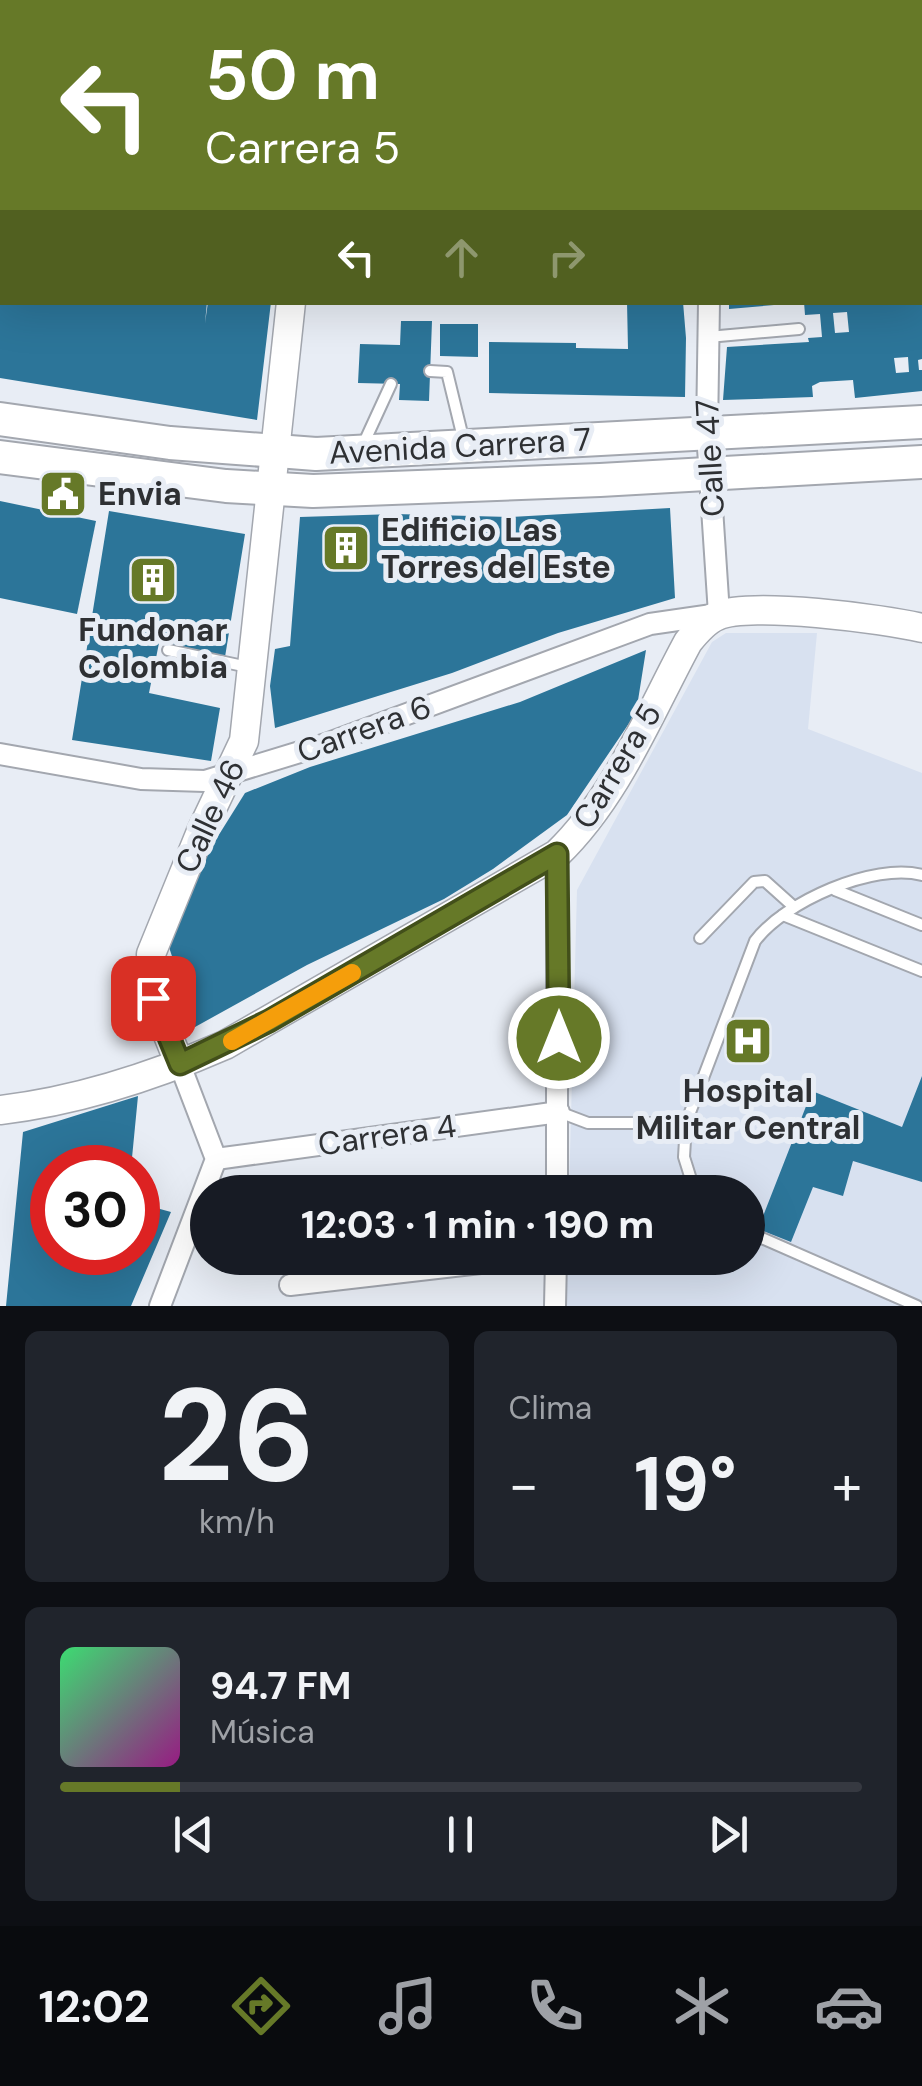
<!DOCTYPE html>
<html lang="es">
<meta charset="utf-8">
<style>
:root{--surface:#171b24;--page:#20242c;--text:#f1f3f6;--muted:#9ea1a6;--line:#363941;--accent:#667928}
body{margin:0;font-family:"DM Sans",sans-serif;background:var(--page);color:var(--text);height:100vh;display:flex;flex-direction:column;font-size:38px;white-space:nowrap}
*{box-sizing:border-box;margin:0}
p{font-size:32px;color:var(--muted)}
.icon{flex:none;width:55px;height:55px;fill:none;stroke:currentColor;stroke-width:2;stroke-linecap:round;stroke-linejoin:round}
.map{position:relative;height:1306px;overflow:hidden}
.drawer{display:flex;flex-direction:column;gap:25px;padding:25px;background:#0d0f14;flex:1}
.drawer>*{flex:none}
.guide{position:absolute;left:0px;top:0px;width:922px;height:305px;box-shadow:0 10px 40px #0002;background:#667928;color:#fff;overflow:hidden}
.speed{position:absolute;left:30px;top:1145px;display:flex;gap:20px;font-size:50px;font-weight:700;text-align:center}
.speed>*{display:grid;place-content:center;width:130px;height:130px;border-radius:50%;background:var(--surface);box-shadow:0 10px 40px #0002;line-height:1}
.speed .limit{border:15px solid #d22;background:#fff;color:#111}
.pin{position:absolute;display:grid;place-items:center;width:85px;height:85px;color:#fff;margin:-42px;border-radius:20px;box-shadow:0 5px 15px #0006}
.me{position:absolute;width:110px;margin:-55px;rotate:0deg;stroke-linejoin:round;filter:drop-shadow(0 0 8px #0008)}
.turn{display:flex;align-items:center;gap:35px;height:210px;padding:0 40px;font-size:45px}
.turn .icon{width:130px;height:130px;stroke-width:2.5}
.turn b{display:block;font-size:70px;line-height:85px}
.lanes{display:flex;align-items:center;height:95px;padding:0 40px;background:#0003;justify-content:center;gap:50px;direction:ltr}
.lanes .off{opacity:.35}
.big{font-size:75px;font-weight:800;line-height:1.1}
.drawer .card{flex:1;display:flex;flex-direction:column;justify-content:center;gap:15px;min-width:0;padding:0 35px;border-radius:15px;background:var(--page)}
.drawer .dial{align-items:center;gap:0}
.dial b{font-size:130px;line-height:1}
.song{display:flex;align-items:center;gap:30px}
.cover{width:120px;height:120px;border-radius:15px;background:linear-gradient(135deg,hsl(140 70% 55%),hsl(310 70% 35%))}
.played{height:10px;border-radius:5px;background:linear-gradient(90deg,var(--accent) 15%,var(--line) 15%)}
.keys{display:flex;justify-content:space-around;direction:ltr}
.heat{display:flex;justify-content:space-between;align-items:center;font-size:55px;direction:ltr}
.drawer .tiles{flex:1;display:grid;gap:25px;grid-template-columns:1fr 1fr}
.card:last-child{grid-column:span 2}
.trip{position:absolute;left:190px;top:1175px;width:575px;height:100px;border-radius:50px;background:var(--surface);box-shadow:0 10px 40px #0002;font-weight:800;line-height:100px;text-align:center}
.dock{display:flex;height:160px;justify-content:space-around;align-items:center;background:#090b0e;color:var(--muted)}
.dock .icon{width:70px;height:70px}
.dock .selected{color:var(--accent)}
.dock b{font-size:45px;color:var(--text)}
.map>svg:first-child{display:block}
.built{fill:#d8e1f0}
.building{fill:#2c7599;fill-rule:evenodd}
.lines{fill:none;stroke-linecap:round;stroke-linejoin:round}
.service-casing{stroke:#a3a7af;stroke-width:14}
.minor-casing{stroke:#a3a7af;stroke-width:24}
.tertiary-casing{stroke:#a3a7af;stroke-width:31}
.primary-casing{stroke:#a3a7af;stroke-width:36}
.service{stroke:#fff;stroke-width:10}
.minor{stroke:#fff;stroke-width:20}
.tertiary{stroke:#fff;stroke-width:28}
.primary{stroke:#fff;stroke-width:32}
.route-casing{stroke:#424f1a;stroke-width:25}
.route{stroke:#667928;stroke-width:18}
.slow{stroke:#f59e0b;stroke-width:18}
.labels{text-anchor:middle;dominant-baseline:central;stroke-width:10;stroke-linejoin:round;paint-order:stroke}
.street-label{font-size:32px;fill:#2e3033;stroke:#e8edf5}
.poi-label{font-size:32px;font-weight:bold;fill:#2e3033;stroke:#e8edf5;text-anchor:start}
</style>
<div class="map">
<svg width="922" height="1306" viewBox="0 0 922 1306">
<rect width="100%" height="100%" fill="#e8edf5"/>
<polygon class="built" points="726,633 817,633 808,729 922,773 922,1306 566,1306 567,1258 748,1258 748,1192 569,1192 577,890 712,642"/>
<g class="building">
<polygon points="0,302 207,302 205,323 208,302 271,302 257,420 0,378"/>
<polygon points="627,302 683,302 686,338 685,397 489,393 489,342 576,343 576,348 628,349"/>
<polygon points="729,302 774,302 774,305 729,309"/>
<path d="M804 302H922V359L918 360 919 370H922V391L855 398 853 380 820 382 812 386 813 397 723 400 727 347 809 342 808 338 822 337 820 314 805 315ZM847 312 849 332 835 333 833 313ZM908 357 909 372 896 373 894 358Z"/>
<polygon points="401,321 432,321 429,401 399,400 400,384 358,383 360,344 400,345"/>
<polygon points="440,324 478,324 478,357 440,356"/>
<polygon points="0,501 96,521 77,614 0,598"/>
<polygon points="670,508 675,598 558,633 452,673 275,728 270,686 275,649 290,646 300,517 395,514 511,517"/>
<polygon points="109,511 245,534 225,657 159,643 149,693 220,708 211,761 72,740"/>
<polygon points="646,650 636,713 567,815 493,869 444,899 307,965 195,1027 168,944 195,873 245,793 310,767 520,702"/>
<polygon points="922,1076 922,1182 853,1161 843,1196 813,1187 791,1242 758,1229 812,1091 902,1127"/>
<polygon points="138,1096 131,1168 52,1168 52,1252 138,1252 138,1203 171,1212 131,1306 6,1306 23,1132"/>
</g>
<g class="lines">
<g class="service-casing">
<g id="service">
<polyline points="708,337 799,329"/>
<polyline points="430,371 447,372 464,442"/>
<polyline points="362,447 391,384"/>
<polyline points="168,650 248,667"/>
<polyline points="835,890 922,925"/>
<polyline points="783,915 922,971"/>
<polyline points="700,938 754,882 765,881 794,907"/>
<polyline points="559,1112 588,1123 686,1123"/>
<path d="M695 1192 684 1157 686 1123 755 941C784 902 874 862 922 875"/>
<polyline points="748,1232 917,1306"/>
</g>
</g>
<g class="minor-casing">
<g id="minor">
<polyline points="743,2 743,0"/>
<polyline points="0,108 2,108"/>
<polyline points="920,169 922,169"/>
<polyline points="0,754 141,779 205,781 326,744 650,624 719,614 707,432 709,302"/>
<polyline points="216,1159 559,1112"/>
<polyline points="557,1192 557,854"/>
<polyline points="290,1285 524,1258"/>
<polyline points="160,1306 216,1159 180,1065"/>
<polyline points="555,1306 556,1258"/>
</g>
</g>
<g class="tertiary-casing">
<g id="tertiary">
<polyline points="324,2 324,0"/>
<polyline points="180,1065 153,998 151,954 200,834 244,741 291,302"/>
<path d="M0 1110C78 1101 154 1076 225 1045L557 854C617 796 649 714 688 642 696 632 705 621 717 616 749 601 884 619 922 628"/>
</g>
</g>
<g class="primary-casing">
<g id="primary">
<polyline points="0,419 170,443 316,454 922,422"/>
<polyline points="0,457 226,486 313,491 600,480 922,462"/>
</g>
</g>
<use href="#service" class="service"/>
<use href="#minor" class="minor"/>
<use href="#tertiary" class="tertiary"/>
<use href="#primary" class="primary"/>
</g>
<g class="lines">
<g class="route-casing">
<polyline id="route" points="153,998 180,1064 269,1021 557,854 559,1038"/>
</g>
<use href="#route" class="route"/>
<polyline class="slow" points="232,1041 352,973"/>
</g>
<defs>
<g id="civic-square" transform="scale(2.5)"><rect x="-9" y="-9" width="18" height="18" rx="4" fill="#667928" stroke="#e8edf5"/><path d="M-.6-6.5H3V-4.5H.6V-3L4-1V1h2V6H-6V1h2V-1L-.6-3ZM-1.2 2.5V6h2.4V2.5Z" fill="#fff"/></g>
<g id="building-square" transform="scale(2.5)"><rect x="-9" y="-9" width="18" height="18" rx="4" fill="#667928" stroke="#e8edf5"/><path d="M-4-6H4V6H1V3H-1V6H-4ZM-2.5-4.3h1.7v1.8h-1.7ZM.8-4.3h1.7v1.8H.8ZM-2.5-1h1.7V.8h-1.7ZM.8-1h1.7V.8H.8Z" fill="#fff"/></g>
<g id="hospital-square" transform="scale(2.5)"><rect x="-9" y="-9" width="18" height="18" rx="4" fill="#667928" stroke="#e8edf5"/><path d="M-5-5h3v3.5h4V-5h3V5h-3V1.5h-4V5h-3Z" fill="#fff"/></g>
</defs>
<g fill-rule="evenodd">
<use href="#civic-square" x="63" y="494"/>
<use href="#building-square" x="346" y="548"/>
<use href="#building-square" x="153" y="580"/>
<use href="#hospital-square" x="748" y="1041"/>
</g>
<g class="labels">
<g class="street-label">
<text transform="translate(460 446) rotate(-3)">Avenida Carrera 7</text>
<text transform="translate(710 458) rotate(-93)">Calle 47</text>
<text transform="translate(364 729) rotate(-20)">Carrera 6</text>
<text transform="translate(617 766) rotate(-59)">Carrera 5</text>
<text transform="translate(210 816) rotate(-65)">Calle 46</text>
<text transform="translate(387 1135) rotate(-8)">Carrera 4</text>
</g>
<g class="poi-label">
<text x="98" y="494">Envia</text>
<text x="381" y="530">Edificio Las<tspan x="381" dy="37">Torres del Este</tspan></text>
<text x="153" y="630" text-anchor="middle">Fundonar<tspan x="153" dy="37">Colombia</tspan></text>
<text x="748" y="1091" text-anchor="middle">Hospital<tspan x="748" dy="37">Militar Central</tspan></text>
</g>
</g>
</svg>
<div class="speed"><div class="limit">30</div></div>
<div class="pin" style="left:153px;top:998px;background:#d93025"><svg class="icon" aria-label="arrive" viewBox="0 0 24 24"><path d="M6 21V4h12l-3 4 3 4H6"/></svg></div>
<svg class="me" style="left:559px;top:1038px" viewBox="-20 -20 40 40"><circle r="17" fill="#667928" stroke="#fff" stroke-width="3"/><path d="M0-11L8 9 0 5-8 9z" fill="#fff"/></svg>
<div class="trip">12:03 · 1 min · 190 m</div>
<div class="guide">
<div class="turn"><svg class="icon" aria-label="left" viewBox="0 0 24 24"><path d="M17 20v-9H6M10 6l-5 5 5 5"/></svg><div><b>50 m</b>Carrera 5</div></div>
<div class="lanes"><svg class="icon" aria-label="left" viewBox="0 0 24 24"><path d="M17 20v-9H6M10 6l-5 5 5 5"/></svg><svg class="icon off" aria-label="ahead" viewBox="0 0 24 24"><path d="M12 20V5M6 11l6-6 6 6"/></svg><svg class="icon off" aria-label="right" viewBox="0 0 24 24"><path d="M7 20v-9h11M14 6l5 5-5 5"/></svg></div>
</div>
</div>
<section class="drawer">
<div class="tiles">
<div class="card dial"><b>26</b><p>km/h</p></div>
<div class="card"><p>Clima</p>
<div class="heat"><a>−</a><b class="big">19°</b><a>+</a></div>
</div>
<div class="card">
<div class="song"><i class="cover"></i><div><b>94.7 FM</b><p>Música</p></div></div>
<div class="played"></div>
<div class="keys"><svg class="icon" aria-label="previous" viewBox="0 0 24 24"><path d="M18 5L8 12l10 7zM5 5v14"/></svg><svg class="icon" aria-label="pause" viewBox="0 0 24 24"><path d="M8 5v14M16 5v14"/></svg><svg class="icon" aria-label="next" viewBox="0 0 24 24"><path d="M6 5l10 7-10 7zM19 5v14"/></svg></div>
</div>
</div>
</section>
<nav class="dock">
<b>12:02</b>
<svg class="icon selected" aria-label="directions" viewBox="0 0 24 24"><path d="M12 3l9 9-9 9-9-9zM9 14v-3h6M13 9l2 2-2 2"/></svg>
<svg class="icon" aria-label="music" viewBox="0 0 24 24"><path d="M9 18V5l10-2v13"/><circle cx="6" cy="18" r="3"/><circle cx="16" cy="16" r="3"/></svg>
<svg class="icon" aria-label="phone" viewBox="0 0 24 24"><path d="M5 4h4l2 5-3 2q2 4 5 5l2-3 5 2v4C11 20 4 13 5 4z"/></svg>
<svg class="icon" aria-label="climate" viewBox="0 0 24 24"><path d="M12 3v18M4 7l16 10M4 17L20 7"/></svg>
<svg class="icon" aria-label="car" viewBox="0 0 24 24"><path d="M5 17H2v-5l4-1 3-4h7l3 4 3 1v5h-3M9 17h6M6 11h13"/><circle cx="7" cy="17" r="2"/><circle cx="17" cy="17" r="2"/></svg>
</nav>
